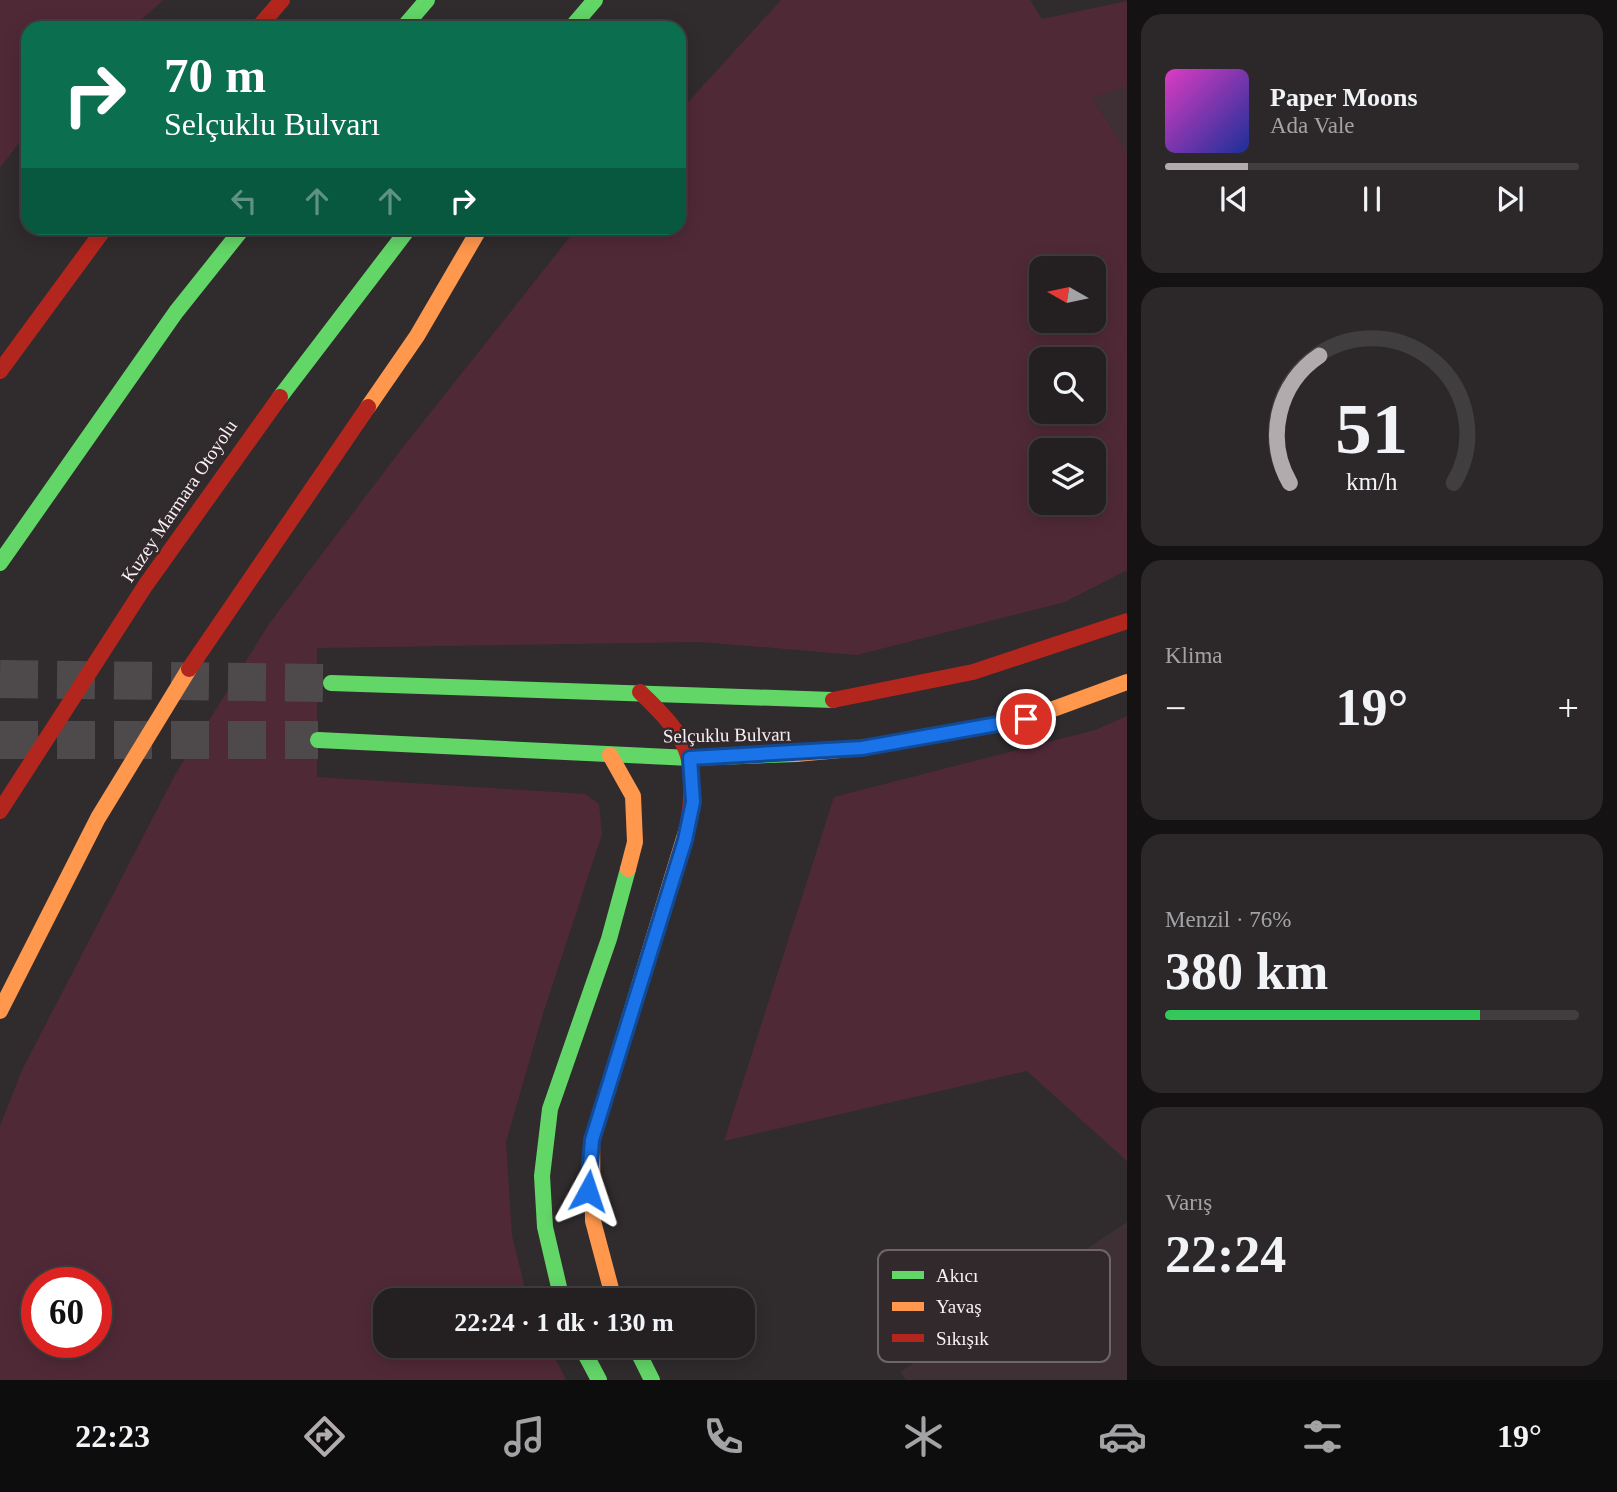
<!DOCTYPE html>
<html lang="tr">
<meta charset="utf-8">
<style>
:root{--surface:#242022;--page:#2c282a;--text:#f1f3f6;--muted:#a3a3a5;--line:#413e40;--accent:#b1abad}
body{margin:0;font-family:"Times New Roman",serif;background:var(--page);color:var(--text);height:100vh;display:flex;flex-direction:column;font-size:26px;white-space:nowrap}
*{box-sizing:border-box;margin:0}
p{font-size:23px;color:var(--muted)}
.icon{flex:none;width:38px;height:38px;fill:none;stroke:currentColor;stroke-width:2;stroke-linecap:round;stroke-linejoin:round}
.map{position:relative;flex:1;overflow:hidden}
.sheet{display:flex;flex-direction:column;gap:14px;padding:14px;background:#141213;width:490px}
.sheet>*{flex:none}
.guide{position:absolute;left:21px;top:21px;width:665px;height:214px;border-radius:21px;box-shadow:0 4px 18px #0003,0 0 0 2px var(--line);background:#0b6e4f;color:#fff;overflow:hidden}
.needle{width:46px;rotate:279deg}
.tools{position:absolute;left:1029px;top:256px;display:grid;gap:14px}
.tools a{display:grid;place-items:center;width:77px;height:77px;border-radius:14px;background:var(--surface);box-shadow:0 4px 18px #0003,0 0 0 2px var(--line);font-size:35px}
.speed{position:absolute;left:21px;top:1267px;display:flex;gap:14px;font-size:35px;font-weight:700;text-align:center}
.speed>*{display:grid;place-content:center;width:91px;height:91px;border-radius:50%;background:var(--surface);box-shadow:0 4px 18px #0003,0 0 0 2px var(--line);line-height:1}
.speed .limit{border:10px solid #d22;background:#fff;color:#111}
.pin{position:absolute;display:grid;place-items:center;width:60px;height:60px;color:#fff;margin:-30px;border:4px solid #fff;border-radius:50%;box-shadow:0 2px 7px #0007}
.me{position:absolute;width:77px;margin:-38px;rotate:5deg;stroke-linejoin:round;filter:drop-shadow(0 0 5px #0008)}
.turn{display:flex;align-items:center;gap:24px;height:147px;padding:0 28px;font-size:32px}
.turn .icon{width:91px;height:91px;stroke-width:2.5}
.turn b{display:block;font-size:49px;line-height:60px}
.lanes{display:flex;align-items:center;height:66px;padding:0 28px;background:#0003;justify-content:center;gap:35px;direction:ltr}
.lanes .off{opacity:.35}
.big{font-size:52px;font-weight:600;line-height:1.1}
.sheet .widget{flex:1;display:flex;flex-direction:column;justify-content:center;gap:10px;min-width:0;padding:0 24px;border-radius:21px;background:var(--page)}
.sheet .dial{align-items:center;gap:0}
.dial svg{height:182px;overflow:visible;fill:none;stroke:var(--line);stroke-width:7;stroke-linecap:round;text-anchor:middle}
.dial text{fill:var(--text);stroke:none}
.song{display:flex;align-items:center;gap:21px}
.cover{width:84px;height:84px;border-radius:10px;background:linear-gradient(135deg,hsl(310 70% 55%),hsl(230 70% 35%))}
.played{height:7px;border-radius:4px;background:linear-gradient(90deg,var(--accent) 20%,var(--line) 20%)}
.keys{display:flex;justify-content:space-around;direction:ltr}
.heat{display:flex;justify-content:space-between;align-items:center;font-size:38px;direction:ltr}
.charge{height:10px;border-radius:5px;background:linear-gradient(90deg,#34c759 76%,var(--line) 0)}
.trip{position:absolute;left:373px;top:1288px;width:382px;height:70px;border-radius:21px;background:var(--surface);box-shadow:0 4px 18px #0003,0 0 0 2px var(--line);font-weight:600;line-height:70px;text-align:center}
.menu{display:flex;height:112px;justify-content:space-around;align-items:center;background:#0e0d0e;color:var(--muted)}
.menu .icon{width:49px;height:49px}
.menu .current{color:var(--accent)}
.menu b{font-size:32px;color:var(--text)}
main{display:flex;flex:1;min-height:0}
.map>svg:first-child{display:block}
.built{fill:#3e3034}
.green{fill:#502937;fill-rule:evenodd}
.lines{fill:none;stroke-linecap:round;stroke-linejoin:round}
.primary-tunnel{stroke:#4e494b;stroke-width:38;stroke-dasharray:38 19;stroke-linecap:butt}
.fast{stroke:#63d668;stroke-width:16}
.slow{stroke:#ff974d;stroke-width:16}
.jam{stroke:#b3261e;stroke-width:16}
.route-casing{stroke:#114b97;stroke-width:18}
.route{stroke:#1a73e8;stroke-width:12}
.labels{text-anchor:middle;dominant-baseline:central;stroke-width:5;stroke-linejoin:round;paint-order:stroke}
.street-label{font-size:19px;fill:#f6f0f2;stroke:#32292c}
.key{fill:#32292c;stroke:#6d6567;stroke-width:2}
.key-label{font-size:19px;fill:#f6f0f2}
</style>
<main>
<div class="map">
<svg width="1127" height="1380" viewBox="0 0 1127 1380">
<rect width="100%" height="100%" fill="#302b2d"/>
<g class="built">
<polygon points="1127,1 1127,152 1092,98"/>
<polygon points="1127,1222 1127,1380 906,1380 900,1372"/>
</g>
<g class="green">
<polygon points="0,0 163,0 132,28 28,28 28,131 0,168"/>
<path d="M781 0H1030L1042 19 1127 1V86L1092 98 1127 152V570L1065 602 857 655 701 642 317 648V777L585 794 599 804 602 834 542 1017 506 1142 512 1236 528 1300H385V1346H549L566 1380H0V1126L22 1070 175 775 269 624 400 451 577 228H679V112ZM1041 268H1094V320H1041ZM1041 359H1094V411H1041ZM1041 450H1094V502H1041ZM37 1283H96V1342H37Z"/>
<polygon points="1127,716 1127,1161 1027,1071 724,1141 834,797 1095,730"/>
</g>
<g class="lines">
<g class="primary-tunnel">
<polyline points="0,679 331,683"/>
<polyline points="0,740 318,740"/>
</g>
<g class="fast">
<polyline points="403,28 427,0"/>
<polyline points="571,28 595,0"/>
<polyline points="280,397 409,228"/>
<polyline points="0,563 176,312 243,228"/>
<polyline points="331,683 833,700"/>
<polyline points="318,740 690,758 796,754"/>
<polyline points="562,1300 545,1227 542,1176 550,1109 609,939 628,869"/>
<polyline points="581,1346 599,1380"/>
<polyline points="635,1346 652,1380"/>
</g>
<g class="slow">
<polyline points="368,407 417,336 480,228"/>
<polyline points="796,754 862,748 1026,719 1127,682"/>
<polyline points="610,755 633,796 635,842 628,869"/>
<polyline points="0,1011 98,818 189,669"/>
<polyline points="614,1300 593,1221 592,1140 688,825"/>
</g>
<g class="jam">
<polyline points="258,28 282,0"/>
<polyline points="0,371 105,228"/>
<polyline points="189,669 368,407"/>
<path d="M640 692C689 739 698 756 688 825"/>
<polyline points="833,700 973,672 1127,621"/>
<polyline points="0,811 145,586 280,397"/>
</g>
</g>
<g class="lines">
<g class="route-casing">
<polyline id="route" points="588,1191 592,1140 685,840 693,802 690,758 862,748 1026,719"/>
</g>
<use href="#route" class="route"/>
</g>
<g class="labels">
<g class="street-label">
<text transform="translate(179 501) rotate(-56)">Kuzey Marmara Otoyolu</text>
<text transform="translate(727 735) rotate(-1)">Selçuklu Bulvarı</text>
</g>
</g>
<rect x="878" y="1250" width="232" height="112" rx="10" class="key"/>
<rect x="892" y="1271" width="32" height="8" fill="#63d668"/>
<rect x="892" y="1302" width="32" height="9" fill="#ff974d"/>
<rect x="892" y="1334" width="32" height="8" fill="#b3261e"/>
<g class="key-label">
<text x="936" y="1282">Akıcı</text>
<text x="936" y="1313">Yavaş</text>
<text x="936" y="1345">Sıkışık</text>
</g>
</svg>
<div class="tools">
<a><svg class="needle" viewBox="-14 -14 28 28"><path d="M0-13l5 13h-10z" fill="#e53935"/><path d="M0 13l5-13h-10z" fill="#a3a3a5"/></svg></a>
<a><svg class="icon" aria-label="search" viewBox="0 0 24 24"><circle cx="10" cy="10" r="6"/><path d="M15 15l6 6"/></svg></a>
<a><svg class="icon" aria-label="layers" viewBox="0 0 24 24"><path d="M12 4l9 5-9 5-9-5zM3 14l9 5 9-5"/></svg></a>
</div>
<div class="speed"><div class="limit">60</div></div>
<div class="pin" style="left:1026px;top:719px;background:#d93025"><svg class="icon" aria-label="arrive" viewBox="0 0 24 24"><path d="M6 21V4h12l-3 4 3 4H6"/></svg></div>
<svg class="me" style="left:588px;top:1191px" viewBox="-20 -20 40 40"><path d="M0-17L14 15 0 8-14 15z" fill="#1a73e8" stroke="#fff" stroke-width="4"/></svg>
<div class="trip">22:24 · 1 dk · 130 m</div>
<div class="guide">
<div class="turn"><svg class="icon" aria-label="right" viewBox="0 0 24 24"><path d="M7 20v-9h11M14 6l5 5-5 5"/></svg><div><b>70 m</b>Selçuklu Bulvarı</div></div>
<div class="lanes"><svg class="icon off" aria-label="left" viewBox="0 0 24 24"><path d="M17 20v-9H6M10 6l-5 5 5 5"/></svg><svg class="icon off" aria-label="ahead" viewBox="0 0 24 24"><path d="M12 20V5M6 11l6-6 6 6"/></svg><svg class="icon off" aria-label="ahead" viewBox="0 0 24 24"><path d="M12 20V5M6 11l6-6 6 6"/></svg><svg class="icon" aria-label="right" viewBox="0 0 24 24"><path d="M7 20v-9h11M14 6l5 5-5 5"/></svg></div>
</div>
</div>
<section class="sheet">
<div class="widget">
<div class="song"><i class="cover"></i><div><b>Paper Moons</b><p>Ada Vale</p></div></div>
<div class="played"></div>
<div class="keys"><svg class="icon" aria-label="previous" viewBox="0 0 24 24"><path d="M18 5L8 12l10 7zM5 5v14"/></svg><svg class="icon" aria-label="pause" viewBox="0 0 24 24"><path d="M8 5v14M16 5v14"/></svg><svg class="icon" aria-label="next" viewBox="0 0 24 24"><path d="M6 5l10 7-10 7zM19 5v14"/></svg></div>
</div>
<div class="widget dial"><svg viewBox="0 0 100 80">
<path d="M14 69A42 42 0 1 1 86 69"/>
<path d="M14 69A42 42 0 0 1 27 13" stroke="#b1abad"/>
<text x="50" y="56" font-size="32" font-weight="700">51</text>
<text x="50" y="72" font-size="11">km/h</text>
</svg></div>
<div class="widget"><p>Klima</p>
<div class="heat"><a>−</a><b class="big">19°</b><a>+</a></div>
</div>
<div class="widget"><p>Menzil · 76%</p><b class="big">380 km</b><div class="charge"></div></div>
<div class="widget"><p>Varış</p><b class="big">22:24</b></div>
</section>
</main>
<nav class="menu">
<b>22:23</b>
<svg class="icon current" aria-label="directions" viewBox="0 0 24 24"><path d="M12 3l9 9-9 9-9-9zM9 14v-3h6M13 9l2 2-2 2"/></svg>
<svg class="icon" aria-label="music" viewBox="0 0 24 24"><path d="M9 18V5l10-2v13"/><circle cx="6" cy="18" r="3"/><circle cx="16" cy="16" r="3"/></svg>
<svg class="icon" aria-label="phone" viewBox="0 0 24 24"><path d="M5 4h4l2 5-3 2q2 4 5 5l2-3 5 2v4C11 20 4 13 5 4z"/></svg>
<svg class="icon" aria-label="climate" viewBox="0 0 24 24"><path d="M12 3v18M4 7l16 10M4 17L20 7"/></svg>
<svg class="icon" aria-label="car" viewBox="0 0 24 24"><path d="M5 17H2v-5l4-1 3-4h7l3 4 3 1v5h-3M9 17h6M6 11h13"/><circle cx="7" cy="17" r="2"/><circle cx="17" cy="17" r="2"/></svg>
<svg class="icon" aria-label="filters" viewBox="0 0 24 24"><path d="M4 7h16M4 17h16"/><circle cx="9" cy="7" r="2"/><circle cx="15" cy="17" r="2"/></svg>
<b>19°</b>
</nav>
